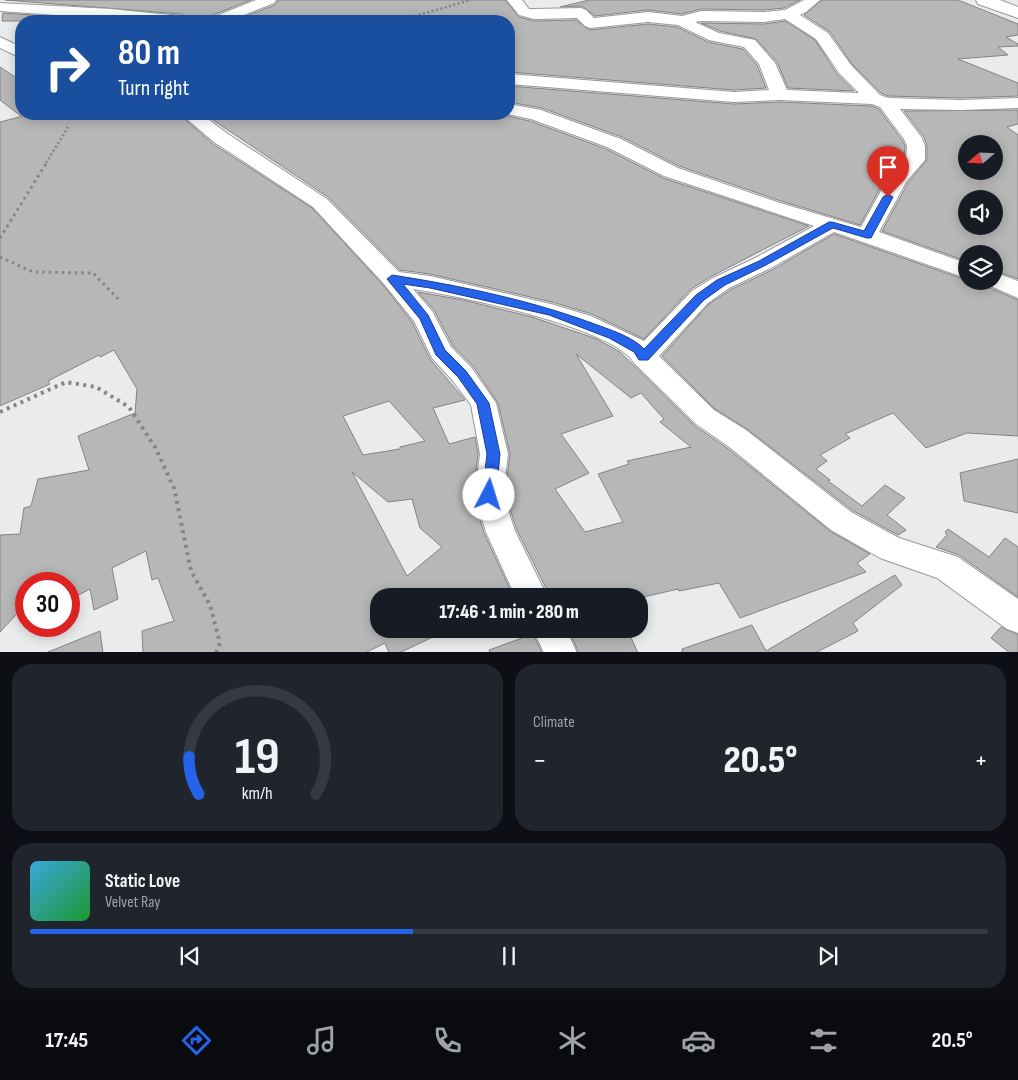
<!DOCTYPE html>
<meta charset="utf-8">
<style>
:root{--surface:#171b24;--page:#20242c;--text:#f1f3f6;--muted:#9ea1a6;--line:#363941;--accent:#2563eb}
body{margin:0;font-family:"Sofia Sans Condensed",sans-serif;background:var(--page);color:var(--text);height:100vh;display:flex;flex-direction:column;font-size:19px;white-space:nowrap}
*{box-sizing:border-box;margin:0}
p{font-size:16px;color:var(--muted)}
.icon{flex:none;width:28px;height:28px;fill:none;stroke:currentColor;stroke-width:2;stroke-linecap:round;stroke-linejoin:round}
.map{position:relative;height:652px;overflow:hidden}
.details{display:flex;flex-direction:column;gap:12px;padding:12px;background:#0d0f14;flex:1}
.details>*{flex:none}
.banner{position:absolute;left:15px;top:15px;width:500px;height:105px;border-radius:20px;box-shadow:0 2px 12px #0003;background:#1a4fa0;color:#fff;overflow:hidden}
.needle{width:32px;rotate:251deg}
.controls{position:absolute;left:958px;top:135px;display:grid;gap:10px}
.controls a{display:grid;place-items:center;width:45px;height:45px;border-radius:50%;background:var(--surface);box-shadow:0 2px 12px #0003;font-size:25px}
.speed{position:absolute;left:15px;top:572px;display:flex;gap:10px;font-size:25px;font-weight:700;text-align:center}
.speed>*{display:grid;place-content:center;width:65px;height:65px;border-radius:50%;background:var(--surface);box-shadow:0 2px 12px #0003;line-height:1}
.speed .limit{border:8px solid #d22;background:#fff;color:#111}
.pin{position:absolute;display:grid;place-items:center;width:42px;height:42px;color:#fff;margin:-51px -21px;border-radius:50% 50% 50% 0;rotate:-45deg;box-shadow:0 0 5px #0007}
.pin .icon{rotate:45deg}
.me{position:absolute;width:55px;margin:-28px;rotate:5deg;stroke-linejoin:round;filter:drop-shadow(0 0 4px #0008)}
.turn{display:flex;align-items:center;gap:18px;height:105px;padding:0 20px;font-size:22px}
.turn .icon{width:65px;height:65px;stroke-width:2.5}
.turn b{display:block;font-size:35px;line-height:42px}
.big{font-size:38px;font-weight:800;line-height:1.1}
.details .widget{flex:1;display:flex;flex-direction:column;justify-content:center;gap:8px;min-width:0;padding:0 18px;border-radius:20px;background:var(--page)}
.details .dial{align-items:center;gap:0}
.dial svg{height:130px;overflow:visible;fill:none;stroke:var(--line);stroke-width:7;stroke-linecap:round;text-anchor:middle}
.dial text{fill:var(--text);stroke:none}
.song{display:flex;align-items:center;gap:15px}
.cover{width:60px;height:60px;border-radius:8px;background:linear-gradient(135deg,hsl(200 70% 55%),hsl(130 70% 35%))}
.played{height:5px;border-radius:2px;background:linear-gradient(90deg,var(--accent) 40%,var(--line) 40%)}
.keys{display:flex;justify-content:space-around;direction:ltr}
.heat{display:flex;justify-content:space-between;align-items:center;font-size:28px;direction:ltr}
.details .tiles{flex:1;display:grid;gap:12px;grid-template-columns:1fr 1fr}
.widget:last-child{grid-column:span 2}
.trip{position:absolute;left:370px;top:588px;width:278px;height:50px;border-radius:20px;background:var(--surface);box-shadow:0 2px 12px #0003;font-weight:800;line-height:50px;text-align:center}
.dock{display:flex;height:80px;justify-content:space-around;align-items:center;background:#090b0e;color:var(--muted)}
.dock .icon{width:35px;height:35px}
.dock .selected{color:var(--accent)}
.dock b{font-size:22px;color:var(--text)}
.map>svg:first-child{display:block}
.building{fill:#b7b7b8;stroke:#838385;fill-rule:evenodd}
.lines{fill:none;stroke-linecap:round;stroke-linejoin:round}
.minor-casing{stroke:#97999a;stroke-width:2}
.trunk-casing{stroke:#97999a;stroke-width:2}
.path-far2{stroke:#848585;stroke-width:2.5;stroke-dasharray:2 2.5;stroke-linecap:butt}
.path-far1{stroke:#848585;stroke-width:3;stroke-dasharray:2.5 4;stroke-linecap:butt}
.path{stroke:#848585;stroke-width:4;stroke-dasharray:3 4.5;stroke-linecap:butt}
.minor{fill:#fff;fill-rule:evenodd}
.trunk{fill:#fff;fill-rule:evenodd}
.route{fill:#2563eb;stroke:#184099}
</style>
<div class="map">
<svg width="1018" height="653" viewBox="0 0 1018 653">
<rect width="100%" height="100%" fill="#e9ebec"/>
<g class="building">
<polygon points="5,0 251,0 210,16 206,21 191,21 187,17 181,14"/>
<polygon points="278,0 505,0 519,17 534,21 576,20 589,30 648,24 677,27 708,42 743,49 757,65 766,88 734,90 509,72 509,21 233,21 275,5"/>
<polygon points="589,0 800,0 784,8 764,10 701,9 682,14 648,10 595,16 582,6 560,7"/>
<polygon points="822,0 958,0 1018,24 1018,35 1006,37 1018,44 1018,46 998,47 1008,55 958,59 1018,83 1018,96 961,98 888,96 881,93 852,64 830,32 804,15"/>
<polygon points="3,13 116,21 2,21"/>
<polygon points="785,21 815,40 837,74 854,91 788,88 777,62 756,39 720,31 701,23 764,24"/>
<polygon points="0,67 21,81 21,116 0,100"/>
<polygon points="509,86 734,104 780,102 872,106 879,109 902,140 905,146 904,158 885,179 860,225 778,200 679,166 622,137 542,108 509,102"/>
<path d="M1018 110V124L1007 127 1018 135V279L994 270V254H966V261L882 231 908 183 927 160V146L924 137 904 111ZM966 144H994V171H966ZM966 199H994V226H966Z"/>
<path d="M31 114H179L213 144 312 208 383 285 412 322 430 359 465 400 433 408 449 444 475 437 478 454 473 496 484 533 513 596H379V629H450L399 653H389L385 643 365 653H143L142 631 174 621 158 578 152 580 146 551 112 568 118 599 94 610 90 589 69 600V584H26V604L0 632V535L20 534 24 508 31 506 38 479 89 470 78 436 135 413 137 389 114 350 100 357 99 355 48 381 50 384 0 406V122ZM389 401 425 441 400 447V449L363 455 343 416ZM352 472 388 502 412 499 420 528 442 547 407 576Z"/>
<polygon points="204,114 505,114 507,116 530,121 606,149 663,178 809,226 712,276 691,289 644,339 592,314 552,302 430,274 400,270 328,197"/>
<polygon points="834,234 966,280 966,281 982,281 985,286 1018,300 1018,436 967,433 926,448 893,413 845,434 850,438 820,455 827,461 816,469 830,480 828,481 862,506 885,485 905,498 887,515 906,530 898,535 852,510 747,429 715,409 662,356 709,304 730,290 772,270"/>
<path d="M418 292 463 300 532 317 597 339 620 352 695 426 727 448 830 531 870 554 857 563 866 572 740 618 719 583 679 591 678 589 639 598V596H550L517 530 505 495 510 454 498 403 473 366 453 346 434 310ZM576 354 631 398 641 393 664 419 660 422 691 447 627 461 629 464 598 474 623 522 585 532 555 489 589 473 561 434 613 416Z"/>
<polygon points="1018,459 1018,513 964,501 960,473"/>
<polygon points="948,529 989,557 1005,538 1018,547 1018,597 959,555 936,547 947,535 945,532"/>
<polygon points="895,575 902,585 853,623 858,631 815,653 682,653 682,649 752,625 766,651"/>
<polygon points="1001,627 1018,635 1018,653 1010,653 991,638"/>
<polygon points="568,629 627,629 638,653 579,653"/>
<polygon points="100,631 103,653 48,653 48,652"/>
<polygon points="533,634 542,653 490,653 489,650"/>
</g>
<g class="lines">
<g class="minor-casing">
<g id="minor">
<polygon points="256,0 276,0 274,3 229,21 208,21 211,18"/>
<path d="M507 0H522L529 9H534L581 8 586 10 594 18 648 12 682 16 701 11 764 12 785 10 804 0H820L806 12 800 15 828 33 851 65 880 95 888 98 961 100 1018 98V108L961 110 900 109 922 138 925 146V160L906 182 879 232 966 263V278L834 232 771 268 729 288 708 303 659 356 714 410 746 430 851 512 899 538 958 557 1018 599V633L1007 629 937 578 880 558 831 530 728 446 696 424 634 363C615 328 456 295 413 289L432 311 451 347 471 367 496 403 508 454 503 495 515 531 547 596H515L486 532 475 495 480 454 471 405 453 381 432 358 414 321 384 284 313 207 214 142 181 114H201L228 134 327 199 399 272 430 276 551 304 591 316 644 341 692 291 713 278 755 258 814 226 664 176 607 147 531 119 507 114H509V104L541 110 621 139 678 168 777 202 861 227 887 180 906 159 907 146 904 139 880 107 872 104 780 100 734 102 509 84V74L734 92 769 90 759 64 744 47 709 40 678 25 648 22 590 28 585 26 577 18 534 19 519 15ZM785 19 816 39 839 73 859 93 787 90 775 63 755 40 719 33 695 22 701 21 764 22Z"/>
<polygon points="0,3 111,9 181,16 186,18 189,21 138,21 0,11"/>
<polygon points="0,37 21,47 21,58 0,48"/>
<polygon points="994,272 1018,281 1018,298 986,284 984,281 994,281"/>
<polygon points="533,629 566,629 577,653 544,653"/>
</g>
</g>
<g class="trunk-casing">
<polygon id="trunk" points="976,0 1000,0 1018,7 1018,18 978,4"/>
</g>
<g class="path-far2">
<polyline points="397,21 471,0"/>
<polyline points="46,163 68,127"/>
</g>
<g class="path-far1">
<polyline points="0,238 47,162"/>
<polyline points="0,257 33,272 93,273 121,302"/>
</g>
<polyline class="path" points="0,412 66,382 96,387 129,407 155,447 174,488 191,571 210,605 220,643 216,653"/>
<use href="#minor" class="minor"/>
<use href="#trunk" class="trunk"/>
</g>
<path class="route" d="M888 194 893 197 871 238H867L833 228 766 265 725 285 704 300 648 360H639L634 352 609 338 549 315 430 288 403 284 428 315 445 350 466 371 489 403 500 454 496 495 494 499 489 501 484 499 482 495 487 454 477 404 458 377 436 355 420 319 387 279 392 275C463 286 534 301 600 326 614 331 634 338 644 349L696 295 717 280 759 261 829 222H832L864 231 883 197Z"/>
</svg>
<div class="controls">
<a><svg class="needle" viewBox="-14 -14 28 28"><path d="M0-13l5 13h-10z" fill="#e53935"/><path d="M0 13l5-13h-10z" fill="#9ea1a6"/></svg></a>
<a><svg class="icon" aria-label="sound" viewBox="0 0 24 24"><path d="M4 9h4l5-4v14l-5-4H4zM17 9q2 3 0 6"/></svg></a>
<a><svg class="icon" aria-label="layers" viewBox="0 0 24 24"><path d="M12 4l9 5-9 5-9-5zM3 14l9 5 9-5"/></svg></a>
</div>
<div class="speed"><div class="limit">30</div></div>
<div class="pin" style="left:888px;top:197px;background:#d93025"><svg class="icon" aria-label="arrive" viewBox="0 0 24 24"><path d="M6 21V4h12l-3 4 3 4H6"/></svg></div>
<svg class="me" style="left:489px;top:495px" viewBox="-20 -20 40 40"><circle r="19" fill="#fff"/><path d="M0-13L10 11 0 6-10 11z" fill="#2563eb"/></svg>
<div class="trip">17:46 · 1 min · 280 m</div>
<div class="banner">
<div class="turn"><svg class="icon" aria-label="right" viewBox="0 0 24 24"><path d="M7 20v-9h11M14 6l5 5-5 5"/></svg><div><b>80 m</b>Turn right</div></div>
</div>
</div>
<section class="details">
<div class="tiles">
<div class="widget dial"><svg viewBox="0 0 100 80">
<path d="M14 69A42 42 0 1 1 86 69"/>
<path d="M14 69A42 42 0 0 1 8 46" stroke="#2563eb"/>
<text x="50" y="56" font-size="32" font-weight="700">19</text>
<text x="50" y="72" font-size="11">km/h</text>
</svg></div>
<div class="widget"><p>Climate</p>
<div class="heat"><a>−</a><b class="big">20.5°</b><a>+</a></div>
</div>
<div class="widget">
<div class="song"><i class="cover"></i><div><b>Static Love</b><p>Velvet Ray</p></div></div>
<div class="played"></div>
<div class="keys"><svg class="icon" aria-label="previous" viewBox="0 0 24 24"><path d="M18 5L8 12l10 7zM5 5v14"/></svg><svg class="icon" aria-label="pause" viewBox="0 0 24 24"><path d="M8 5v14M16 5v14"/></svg><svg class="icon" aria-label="next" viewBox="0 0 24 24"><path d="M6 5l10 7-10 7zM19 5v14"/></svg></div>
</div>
</div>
</section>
<nav class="dock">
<b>17:45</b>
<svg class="icon selected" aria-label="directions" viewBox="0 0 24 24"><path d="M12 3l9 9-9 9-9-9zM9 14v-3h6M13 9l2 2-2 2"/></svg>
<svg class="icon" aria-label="music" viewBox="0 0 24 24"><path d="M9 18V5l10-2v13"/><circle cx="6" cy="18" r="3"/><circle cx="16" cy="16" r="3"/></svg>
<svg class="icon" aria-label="phone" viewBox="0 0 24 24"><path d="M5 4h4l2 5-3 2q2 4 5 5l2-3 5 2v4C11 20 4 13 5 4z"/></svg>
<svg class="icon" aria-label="climate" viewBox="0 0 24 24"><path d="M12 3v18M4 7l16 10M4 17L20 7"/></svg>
<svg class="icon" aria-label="car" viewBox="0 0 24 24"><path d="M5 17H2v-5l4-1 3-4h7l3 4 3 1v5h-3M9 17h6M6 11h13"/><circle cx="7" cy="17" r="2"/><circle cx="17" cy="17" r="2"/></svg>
<svg class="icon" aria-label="filters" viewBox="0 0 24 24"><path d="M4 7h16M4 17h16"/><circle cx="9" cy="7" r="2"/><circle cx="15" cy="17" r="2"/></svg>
<b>20.5°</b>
</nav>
